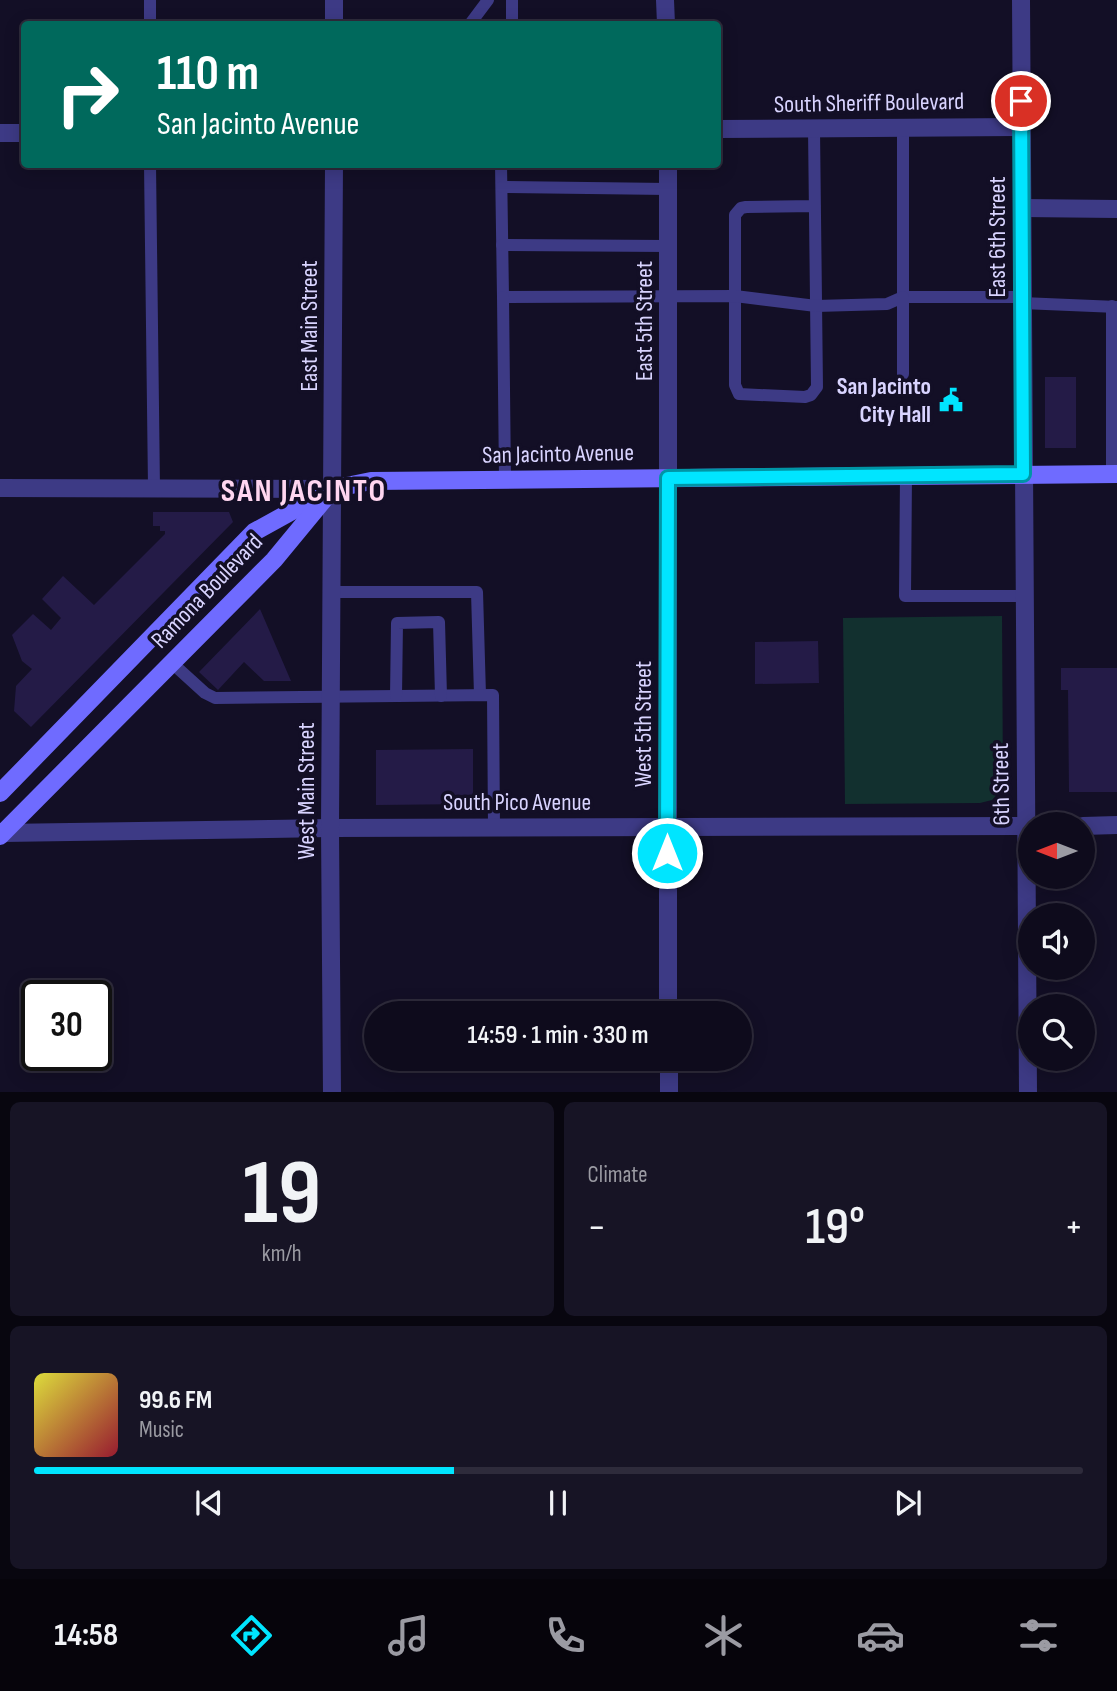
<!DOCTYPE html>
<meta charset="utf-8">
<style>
:root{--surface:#0e0b1c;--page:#171425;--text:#f1f3f6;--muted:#9b9ba3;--line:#2e2b3b;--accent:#00e5ff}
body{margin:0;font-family:"Sofia Sans Condensed",sans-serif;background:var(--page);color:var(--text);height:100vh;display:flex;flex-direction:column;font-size:26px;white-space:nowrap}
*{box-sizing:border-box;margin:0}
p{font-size:23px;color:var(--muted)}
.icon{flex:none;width:38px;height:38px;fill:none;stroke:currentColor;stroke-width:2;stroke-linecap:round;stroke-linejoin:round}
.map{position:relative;height:1092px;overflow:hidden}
.sheet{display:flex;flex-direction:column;gap:10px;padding:10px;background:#08060f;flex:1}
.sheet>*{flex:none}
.hud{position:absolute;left:21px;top:21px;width:700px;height:147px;border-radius:7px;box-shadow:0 4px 18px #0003,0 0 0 2px var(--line);background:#00695c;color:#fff;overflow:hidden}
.needle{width:46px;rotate:270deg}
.controls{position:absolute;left:1018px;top:812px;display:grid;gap:14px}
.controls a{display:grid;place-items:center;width:77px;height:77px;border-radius:50%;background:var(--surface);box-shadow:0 4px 18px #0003,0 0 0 2px var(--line);font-size:35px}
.speed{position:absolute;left:21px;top:980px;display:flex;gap:14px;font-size:35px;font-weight:700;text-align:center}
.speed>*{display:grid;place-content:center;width:91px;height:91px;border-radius:50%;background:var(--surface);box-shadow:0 4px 18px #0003,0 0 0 2px var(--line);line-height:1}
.speed .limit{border:4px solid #111;border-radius:10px;background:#fff;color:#111}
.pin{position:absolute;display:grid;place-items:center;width:60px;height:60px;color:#fff;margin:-30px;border:4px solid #fff;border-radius:50%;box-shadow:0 2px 7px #0007}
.me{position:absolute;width:77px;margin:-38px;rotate:0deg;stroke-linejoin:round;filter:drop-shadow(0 0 5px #0008)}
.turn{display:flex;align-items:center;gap:24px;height:147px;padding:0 21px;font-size:32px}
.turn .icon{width:91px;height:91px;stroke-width:2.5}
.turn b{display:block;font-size:49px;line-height:60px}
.big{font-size:52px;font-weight:600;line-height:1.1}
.sheet .widget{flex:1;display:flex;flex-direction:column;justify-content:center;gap:10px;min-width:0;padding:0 24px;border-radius:10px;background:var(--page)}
.sheet .dial{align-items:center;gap:0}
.dial b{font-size:91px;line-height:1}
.song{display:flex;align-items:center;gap:21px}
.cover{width:84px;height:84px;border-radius:10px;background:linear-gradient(135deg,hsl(60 70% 55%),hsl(350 70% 35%))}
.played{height:7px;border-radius:4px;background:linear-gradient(90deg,var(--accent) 40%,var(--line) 40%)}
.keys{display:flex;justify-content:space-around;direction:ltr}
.heat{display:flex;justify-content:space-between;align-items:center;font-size:38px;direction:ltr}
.sheet .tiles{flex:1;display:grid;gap:10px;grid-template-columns:1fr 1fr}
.widget:last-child{grid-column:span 2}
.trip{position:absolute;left:364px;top:1001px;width:388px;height:70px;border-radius:35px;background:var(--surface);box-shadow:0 4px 18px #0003,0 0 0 2px var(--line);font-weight:600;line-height:70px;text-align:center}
.menu{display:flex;height:112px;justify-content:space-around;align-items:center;background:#06040b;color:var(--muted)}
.menu .icon{width:49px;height:49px}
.menu .selected{color:var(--accent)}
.menu b{font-size:32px;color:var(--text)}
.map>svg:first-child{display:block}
.green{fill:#12302f}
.building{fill:#241b47}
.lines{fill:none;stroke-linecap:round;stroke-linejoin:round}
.service{stroke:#3d3a85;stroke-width:12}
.minor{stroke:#3d3a85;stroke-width:18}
.tertiary{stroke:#3d3a85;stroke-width:18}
.secondary{stroke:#6f6bff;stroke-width:18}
.route-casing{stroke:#0095a6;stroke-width:18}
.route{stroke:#00e5ff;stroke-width:12}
.labels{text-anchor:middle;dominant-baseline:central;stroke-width:7;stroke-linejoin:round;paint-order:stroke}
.street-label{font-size:24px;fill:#d9d4ff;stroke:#130f26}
.poi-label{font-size:24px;font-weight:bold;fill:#d9d4ff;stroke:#130f26;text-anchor:end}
.district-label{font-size:32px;font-weight:bold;letter-spacing:2px;fill:#ffd6f0;stroke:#130f26}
</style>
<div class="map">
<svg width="1117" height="1093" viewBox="0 0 1117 1093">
<rect width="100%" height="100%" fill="#130f26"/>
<polygon class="green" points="1002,616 1003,788 992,800 980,803 845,804 843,618"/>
<g class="building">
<rect x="1045" y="377" width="31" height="71"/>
<polygon points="153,512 229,512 233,522 31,727 14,711 16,686 32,669 22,661 12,635 33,614 51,630 61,618 42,599 63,576 94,605 165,534 165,531 160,531 160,526 153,526"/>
<polygon points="260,609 291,681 264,681 244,662 218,690 199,672"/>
<polygon points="818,641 819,683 755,684 755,642"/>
<polygon points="1061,668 1117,668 1117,792 1069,792 1068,690 1061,690"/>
<polygon points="473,749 473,804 376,805 376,750"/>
</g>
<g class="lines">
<g class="service">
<polyline points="512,0 512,24"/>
<polyline points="150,24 150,0"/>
<polyline points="470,24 488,0"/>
<polyline points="903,127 903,297 1022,297"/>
<polyline points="814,129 817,387 811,395 805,397 739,394 735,385 735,215 741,208 746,207 815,206"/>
<polyline points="150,164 154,488"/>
<polyline points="501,164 503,297 735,296 816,306 887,304 903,297"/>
<polyline points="502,187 668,189"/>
<polyline points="502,245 668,246"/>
<polyline points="503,297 505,480"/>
<polyline points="903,297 903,374"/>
<polyline points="1022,303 1117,307"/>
<polyline points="1112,306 1112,474"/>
<polyline points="906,475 905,596 1024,596"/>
<polyline points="331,592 477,592 480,695"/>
<polyline points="172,663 205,693 215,698 493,695 494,827"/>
<polyline points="396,696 397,623 439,622 441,696"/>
</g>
<g class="minor">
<polyline points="665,0 666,24"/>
<polyline points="1021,0 1028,1093"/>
<polyline points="718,129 1022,127"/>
<polyline points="0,133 24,133"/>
<polyline points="668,164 668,1013"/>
<polyline points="1022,208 1117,209"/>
<polyline points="1083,826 1117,825"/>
<polyline points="3,833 330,828 1031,826"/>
<polyline points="669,1059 669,1093"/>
</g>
<g class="tertiary">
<polyline points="334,0 334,24"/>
<polyline points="0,488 332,489"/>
<polyline points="332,1093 330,828 334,164"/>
</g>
<g class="secondary">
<polyline points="0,793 254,532 332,489 371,481 1117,474"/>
<polyline points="0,836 274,560 326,497"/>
</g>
</g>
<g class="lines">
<g class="route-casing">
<polyline id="route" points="667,853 668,478 1023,474 1021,101"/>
</g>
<use href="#route" class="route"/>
</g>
<defs>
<g id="civic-bare" transform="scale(1.89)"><path d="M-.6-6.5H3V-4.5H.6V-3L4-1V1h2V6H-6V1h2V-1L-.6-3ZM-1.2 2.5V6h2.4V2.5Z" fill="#00e5ff" stroke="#130f26" stroke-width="2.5" paint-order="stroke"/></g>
</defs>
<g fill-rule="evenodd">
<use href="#civic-bare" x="951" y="400"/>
</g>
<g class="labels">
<g class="street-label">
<text transform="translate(869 103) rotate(-1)">South Sheriff Boulevard</text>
<text transform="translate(997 237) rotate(-90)">East 6th Street</text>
<text transform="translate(644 321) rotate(-90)">East 5th Street</text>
<text transform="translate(309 326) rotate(-90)">East Main Street</text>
<text transform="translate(558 454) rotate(-1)">San Jacinto Avenue</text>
<text transform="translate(207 591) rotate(-46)">Ramona Boulevard</text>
<text transform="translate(643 724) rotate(-90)">West 5th Street</text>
<text transform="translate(1001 784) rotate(-91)">6th Street</text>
<text transform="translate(306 791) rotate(-90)">West Main Street</text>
<text x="517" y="802">South Pico Avenue</text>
</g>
<g class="poi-label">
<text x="931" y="386">San Jacinto<tspan x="931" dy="28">City Hall</tspan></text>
</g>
<g class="district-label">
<text x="304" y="491">SAN JACINTO</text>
</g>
</g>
</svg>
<div class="controls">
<a><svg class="needle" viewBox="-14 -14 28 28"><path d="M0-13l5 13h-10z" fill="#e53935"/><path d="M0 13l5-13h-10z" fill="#9b9ba3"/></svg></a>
<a><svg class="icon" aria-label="sound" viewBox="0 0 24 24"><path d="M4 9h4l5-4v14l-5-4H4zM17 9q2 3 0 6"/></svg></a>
<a><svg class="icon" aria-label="search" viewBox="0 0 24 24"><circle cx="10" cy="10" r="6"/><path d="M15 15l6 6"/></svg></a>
</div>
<div class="speed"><div class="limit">30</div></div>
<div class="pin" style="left:1021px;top:101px;background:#d93025"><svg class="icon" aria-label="arrive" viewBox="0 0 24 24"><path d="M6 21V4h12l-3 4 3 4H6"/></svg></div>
<svg class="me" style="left:667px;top:853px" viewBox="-20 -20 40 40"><circle r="17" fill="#00e5ff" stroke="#fff" stroke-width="3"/><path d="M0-11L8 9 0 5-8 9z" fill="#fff"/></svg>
<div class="trip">14:59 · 1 min · 330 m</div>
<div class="hud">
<div class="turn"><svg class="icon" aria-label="right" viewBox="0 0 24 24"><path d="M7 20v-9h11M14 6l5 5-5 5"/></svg><div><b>110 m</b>San Jacinto Avenue</div></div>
</div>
</div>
<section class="sheet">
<div class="tiles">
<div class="widget dial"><b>19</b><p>km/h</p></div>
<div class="widget"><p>Climate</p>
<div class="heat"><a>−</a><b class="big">19°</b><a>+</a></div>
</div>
<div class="widget">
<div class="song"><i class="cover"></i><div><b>99.6 FM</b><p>Music</p></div></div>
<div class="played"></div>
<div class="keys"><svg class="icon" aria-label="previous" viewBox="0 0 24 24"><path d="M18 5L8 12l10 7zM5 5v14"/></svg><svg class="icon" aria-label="pause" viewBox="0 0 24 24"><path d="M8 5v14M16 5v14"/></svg><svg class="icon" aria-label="next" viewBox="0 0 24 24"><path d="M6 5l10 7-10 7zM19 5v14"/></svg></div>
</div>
</div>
</section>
<nav class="menu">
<b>14:58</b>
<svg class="icon selected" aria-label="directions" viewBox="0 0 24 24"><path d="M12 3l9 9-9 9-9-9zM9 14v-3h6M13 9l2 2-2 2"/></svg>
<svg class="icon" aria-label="music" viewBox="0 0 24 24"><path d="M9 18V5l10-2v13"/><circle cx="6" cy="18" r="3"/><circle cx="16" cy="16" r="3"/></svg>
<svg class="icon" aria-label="phone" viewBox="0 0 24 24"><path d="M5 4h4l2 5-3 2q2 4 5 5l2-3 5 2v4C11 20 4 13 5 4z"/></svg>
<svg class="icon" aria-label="climate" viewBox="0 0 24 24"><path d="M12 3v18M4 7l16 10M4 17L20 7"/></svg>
<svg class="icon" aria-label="car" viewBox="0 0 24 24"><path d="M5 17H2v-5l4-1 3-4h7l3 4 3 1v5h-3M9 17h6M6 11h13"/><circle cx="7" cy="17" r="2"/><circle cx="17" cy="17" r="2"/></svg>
<svg class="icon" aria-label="filters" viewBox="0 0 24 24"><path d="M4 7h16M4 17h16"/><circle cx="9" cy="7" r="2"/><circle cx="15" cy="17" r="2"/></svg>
</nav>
